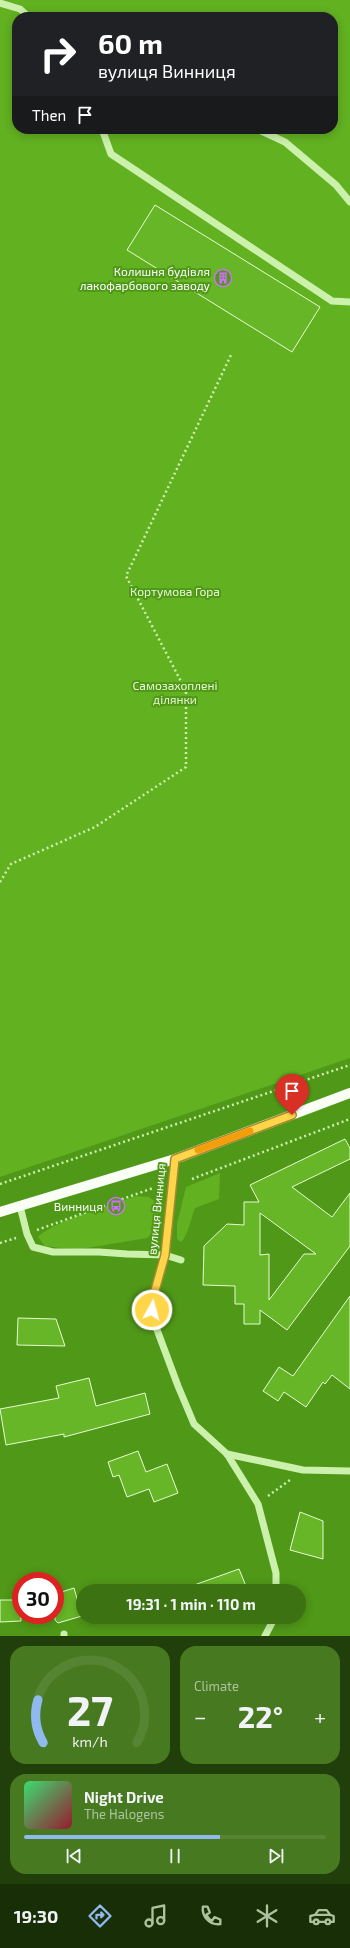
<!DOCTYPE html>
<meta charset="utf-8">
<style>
:root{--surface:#3c7212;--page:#477a20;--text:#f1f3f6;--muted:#acc29f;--line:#558432;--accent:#90b9f0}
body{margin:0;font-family:"Exo 2",sans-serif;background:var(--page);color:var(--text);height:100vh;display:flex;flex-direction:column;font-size:15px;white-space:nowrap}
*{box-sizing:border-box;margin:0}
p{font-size:13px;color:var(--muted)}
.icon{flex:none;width:22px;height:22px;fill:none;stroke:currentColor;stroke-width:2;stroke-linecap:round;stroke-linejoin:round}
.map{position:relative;height:1636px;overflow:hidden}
.drawer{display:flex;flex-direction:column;gap:10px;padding:10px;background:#213f0a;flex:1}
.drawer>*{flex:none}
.guide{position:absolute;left:12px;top:12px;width:326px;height:122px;border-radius:16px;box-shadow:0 2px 10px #0003;background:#202124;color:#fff;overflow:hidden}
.speed{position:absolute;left:12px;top:1572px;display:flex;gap:8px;font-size:20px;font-weight:700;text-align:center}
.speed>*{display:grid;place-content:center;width:52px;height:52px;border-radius:50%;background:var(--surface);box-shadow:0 2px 10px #0003;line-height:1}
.speed .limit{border:6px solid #d22;background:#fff;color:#111}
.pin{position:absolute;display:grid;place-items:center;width:34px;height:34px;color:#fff;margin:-41px -17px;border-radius:50% 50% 50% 0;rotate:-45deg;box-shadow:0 0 4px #0007}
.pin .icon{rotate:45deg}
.me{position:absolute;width:44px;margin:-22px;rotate:7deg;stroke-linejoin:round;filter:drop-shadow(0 0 3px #0008)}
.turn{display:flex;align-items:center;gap:14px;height:84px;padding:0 20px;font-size:18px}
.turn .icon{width:52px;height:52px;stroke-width:2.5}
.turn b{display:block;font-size:28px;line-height:34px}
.then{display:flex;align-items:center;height:38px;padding:0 20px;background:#0003;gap:8px;font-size:15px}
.big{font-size:30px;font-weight:700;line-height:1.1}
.drawer .tile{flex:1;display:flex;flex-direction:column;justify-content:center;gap:6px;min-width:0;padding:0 14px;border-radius:16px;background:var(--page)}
.drawer .dial{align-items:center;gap:0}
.dial svg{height:104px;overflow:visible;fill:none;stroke:var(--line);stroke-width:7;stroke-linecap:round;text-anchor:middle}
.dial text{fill:var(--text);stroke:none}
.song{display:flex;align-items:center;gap:12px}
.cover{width:48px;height:48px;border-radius:6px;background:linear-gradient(135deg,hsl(140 70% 55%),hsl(350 70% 35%))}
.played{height:4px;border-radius:2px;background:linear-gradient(90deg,var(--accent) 65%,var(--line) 65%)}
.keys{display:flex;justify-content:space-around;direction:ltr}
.heat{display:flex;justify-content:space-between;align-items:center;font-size:22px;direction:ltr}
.drawer .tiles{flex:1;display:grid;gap:10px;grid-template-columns:1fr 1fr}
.tile:last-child{grid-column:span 2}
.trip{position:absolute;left:76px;top:1584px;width:230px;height:40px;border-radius:20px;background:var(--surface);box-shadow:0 2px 10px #0003;font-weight:700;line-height:40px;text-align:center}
.tabs{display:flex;height:64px;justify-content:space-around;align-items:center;background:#182e07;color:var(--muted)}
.tabs .icon{width:28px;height:28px}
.tabs .active{color:var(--accent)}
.tabs b{font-size:18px;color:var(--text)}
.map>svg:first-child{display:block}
.green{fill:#62b121;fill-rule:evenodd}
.building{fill:#67b627;stroke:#e6fcd3;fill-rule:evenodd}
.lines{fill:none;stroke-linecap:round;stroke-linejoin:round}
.path{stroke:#cbf1ac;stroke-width:2.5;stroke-dasharray:2 3;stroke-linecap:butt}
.minor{stroke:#cbf1ac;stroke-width:7}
.major{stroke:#fafff6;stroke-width:10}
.route-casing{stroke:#a68a30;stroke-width:10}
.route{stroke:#ffd54a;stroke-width:7}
.slow{stroke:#f59e0b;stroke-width:7}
.labels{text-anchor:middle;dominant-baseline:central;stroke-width:4;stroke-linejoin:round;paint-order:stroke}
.poi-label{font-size:12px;fill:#fff;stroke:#509818;text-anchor:end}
.park-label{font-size:12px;fill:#e6fcd3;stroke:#509818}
.street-label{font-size:12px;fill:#fff;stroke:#509818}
</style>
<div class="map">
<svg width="350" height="1636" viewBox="0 0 350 1636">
<rect width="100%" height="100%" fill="#509818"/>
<g class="green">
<path d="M0 0H350V1058L0 1177ZM17 17H333V129H17Z"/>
<path d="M220 1173 219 1199 195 1208C191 1218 188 1236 181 1242L177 1239V1224L186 1187Z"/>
<path d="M136 1196 149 1197 156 1202 159 1212 158 1227 147 1238 81 1249 60 1248 45 1246 38 1237C55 1220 111 1205 136 1196Z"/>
</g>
<g class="building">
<polygon points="155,205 320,307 292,352 127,250"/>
<path d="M345 1139 350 1148V1159L292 1187 332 1217 350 1193V1246L287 1330 260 1310V1324H244V1304H235V1286L203 1285 204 1246 227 1224 244 1225V1202H259L250 1185ZM260 1213 316 1254H304L269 1300V1254L260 1255Z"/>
<polygon points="350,1296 350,1389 332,1375 325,1384 323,1382 306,1407 284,1392 278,1401 263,1391 279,1367 293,1376"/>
<polygon points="18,1318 56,1319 65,1346 17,1345"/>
<polygon points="89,1378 96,1406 145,1393 150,1414 64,1437 64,1434 6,1445 0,1409 59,1398 56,1386"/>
<polygon points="138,1451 146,1472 167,1464 178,1493 154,1502 149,1489 127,1497 119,1475 113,1477 108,1462"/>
<polygon points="300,1512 323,1521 323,1559 290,1550"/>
<polygon points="239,1569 248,1591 183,1591 183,1589"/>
<polygon points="74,1588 82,1616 58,1623 55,1620 55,1594"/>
<polygon points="0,1600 21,1600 21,1621 0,1622"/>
</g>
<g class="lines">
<g class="path">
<polyline points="0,882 11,864 95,827 186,767 186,691 126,576 231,355"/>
<polyline points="192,1179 350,1119"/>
<polyline points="0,1184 350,1065"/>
<polyline points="37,1230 153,1188"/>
<polyline points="0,1243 16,1238"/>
<polyline points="268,1496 290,1480"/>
</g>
<g class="minor">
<polyline points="0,3 20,9 29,17"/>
<polyline points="102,129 111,154 332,301 350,302"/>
<polyline points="257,129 285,142 336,185 350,202"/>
<polyline points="175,1159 165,1255 152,1301 153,1319 178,1386 194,1424 227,1454 258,1504 276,1573 276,1591"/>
<polyline points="20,1206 27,1234 33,1247 53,1252 99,1252 127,1254 165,1255 181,1260"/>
<polyline points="227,1454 303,1470 350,1471"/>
<polyline points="64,1634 64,1636"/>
<polyline points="265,1636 275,1617"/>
</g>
<polyline class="major" points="0,1212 175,1159 350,1093"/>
</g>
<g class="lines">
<g class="route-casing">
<polyline id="route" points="152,1310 152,1301 165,1255 175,1159 292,1115"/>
</g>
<use href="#route" class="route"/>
<polyline class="slow" points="198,1150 250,1131"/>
</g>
<defs>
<g id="building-ring" transform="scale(0.9)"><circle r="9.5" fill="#509818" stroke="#d46cff" stroke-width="1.5"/><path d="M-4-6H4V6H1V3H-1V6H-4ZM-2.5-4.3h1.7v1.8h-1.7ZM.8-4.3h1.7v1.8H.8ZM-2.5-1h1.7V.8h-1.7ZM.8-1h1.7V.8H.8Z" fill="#d46cff"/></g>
<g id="bus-ring" transform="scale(0.9)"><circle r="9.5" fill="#509818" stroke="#d46cff" stroke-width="1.5"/><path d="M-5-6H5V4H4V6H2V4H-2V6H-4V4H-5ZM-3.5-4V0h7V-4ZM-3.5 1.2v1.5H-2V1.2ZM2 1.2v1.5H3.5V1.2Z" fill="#d46cff"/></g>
</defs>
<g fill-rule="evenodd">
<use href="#building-ring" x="223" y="278"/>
<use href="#bus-ring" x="116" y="1206"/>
</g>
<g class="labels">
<g class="poi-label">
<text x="210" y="271">Колишня будівля<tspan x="210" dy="14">лакофарбового заводу</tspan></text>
<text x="103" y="1206">Винниця</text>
</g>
<g class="park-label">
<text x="175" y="591">Кортумова Гора</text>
<text x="175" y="685">Самозахоплені<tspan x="175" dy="14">ділянки</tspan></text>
</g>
<g class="street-label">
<text transform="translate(156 1209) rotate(-84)">вулиця Винниця</text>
</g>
</g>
</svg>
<div class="speed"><div class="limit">30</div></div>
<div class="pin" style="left:292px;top:1115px;background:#d93025"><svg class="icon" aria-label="arrive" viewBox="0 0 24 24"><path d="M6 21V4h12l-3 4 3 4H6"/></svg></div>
<svg class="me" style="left:152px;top:1310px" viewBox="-20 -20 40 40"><circle r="17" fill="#ffd54a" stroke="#fff" stroke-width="3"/><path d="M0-11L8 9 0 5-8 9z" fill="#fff"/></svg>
<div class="trip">19:31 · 1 min · 110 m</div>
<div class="guide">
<div class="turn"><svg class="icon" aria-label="right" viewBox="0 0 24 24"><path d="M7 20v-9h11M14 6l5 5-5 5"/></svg><div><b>60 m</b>вулиця Винниця</div></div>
<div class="then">Then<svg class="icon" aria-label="arrive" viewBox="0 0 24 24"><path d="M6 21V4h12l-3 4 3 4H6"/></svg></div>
</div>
</div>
<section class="drawer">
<div class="tiles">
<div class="tile dial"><svg viewBox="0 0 100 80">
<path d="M14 69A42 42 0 1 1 86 69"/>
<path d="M14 69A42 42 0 0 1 10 36" stroke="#90b9f0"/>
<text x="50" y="56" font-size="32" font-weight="700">27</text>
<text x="50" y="72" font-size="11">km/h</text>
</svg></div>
<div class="tile"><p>Climate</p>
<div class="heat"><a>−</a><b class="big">22°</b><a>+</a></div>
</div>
<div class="tile">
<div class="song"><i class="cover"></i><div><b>Night Drive</b><p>The Halogens</p></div></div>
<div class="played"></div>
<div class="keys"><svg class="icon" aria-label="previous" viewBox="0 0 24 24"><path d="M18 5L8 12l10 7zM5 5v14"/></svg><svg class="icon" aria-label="pause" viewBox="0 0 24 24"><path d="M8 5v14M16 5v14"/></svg><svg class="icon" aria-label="next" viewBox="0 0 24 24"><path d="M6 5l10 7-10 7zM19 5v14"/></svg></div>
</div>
</div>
</section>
<nav class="tabs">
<b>19:30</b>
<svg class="icon active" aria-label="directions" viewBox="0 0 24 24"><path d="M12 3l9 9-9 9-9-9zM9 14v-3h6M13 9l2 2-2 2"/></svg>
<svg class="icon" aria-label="music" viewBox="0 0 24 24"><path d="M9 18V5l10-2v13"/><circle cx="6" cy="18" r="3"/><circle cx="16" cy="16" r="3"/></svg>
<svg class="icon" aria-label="phone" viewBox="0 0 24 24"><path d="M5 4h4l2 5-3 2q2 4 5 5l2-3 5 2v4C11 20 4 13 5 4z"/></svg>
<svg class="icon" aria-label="climate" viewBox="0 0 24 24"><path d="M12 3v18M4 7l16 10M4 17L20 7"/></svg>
<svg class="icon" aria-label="car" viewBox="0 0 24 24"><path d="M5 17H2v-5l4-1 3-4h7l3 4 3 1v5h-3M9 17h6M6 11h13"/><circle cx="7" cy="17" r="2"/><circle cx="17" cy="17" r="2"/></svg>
</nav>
